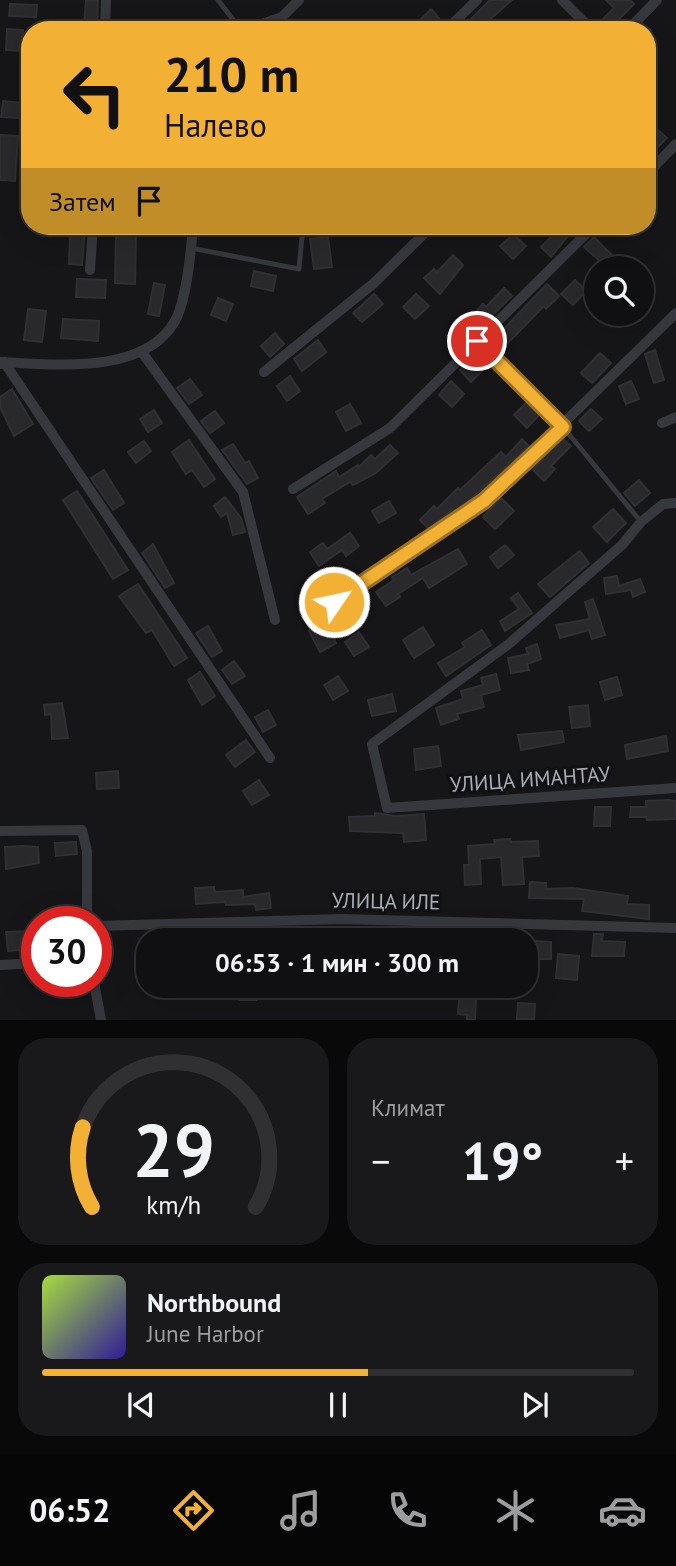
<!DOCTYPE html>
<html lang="ru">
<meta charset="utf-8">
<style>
:root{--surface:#101012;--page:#19191b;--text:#f1f3f6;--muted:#9c9d9f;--line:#303032;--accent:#f2b134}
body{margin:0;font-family:"PT Sans",sans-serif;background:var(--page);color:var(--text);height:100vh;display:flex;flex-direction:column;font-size:26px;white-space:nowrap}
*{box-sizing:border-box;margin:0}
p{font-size:23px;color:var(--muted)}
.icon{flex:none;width:38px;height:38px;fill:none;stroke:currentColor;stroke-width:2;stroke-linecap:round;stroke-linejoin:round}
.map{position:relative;height:1020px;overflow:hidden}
.details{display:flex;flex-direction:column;gap:18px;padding:18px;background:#09090a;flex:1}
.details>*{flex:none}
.top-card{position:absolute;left:21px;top:21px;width:635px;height:214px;border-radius:28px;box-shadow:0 7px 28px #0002,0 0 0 2px var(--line);background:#f2b134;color:#111;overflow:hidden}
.tools{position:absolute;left:584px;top:256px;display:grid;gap:14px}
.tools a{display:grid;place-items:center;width:70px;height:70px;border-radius:50%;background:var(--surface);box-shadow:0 7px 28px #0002,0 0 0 2px var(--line);font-size:35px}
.speed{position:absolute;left:21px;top:906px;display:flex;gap:14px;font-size:35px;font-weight:700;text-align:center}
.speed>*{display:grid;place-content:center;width:91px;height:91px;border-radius:50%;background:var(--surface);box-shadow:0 7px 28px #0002,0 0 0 2px var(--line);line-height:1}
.speed .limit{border:10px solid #d22;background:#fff;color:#111}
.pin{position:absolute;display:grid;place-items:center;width:60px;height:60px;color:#fff;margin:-30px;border:4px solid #fff;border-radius:50%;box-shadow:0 2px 7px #0007}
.me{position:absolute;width:77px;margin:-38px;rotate:56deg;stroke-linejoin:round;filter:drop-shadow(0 0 5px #0008)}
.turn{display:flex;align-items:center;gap:24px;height:147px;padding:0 28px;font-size:32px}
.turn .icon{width:91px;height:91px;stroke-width:2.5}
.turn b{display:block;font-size:49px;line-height:60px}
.then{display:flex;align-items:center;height:66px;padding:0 28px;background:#0003;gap:14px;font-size:26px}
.big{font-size:52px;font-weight:800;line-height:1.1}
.details .widget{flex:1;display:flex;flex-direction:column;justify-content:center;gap:10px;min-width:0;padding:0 24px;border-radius:28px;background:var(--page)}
.details .dial{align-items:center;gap:0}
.dial svg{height:182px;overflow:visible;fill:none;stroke:var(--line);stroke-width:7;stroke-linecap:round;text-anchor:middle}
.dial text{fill:var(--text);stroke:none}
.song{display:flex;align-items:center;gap:21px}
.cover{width:84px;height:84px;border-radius:10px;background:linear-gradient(135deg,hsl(80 70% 55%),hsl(250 70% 35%))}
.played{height:7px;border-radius:4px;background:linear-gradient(90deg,var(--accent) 55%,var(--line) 55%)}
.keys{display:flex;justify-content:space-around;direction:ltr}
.heat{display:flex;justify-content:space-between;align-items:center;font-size:38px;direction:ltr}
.details .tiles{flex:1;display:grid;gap:18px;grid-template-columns:1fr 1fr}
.widget:last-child{grid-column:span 2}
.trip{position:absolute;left:136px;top:928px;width:402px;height:70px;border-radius:28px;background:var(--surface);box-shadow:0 7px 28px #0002,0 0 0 2px var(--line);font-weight:800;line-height:70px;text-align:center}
.tabs{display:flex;height:112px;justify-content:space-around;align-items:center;background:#060607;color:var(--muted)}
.tabs .icon{width:49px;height:49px}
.tabs .current{color:var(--accent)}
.tabs b{font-size:32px;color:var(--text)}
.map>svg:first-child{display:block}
.building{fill:#29292c;stroke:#303034;stroke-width:2}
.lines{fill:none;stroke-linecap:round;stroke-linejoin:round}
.lane{stroke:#37383d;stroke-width:5}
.street{stroke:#37383d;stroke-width:10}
.route-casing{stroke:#9d7322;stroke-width:18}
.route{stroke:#f2b134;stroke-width:12}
.labels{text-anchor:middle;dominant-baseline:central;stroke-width:7;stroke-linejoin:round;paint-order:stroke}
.street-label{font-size:21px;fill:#a8adb8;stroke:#111113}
</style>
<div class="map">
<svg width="676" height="1020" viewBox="0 0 676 1020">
<rect width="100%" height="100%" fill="#161618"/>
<g class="building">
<polygon points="86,0 98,0 97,26 84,25"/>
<polygon points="490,0 512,0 478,30 460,30"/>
<polygon points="606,0 630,0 634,4 609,29 601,21 614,8"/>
<polygon points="10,4 37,5 36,17 9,16"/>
<polygon points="431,9 439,18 426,30 410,30"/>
<polygon points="7,29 23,30 22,51 6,50"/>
<polygon points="3,101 21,103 19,118 1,117"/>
<polygon points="651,124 667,138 653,152 648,147 648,128"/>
<polygon points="0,135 18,136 15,181 0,180"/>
<polygon points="56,226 85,226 82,265 69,264 70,233 56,232"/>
<polygon points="554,226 566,226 572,231 551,257 541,247 555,233 551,229"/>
<polygon points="116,234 136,235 135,284 115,283"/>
<polygon points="513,234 526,246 513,259 500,246"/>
<polygon points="328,237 332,267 314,269 310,239"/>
<polygon points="594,237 611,254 602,263 584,247"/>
<polygon points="453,255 463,265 440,294 424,278 434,269 437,272"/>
<polygon points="254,271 276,276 273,291 251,286"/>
<polygon points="77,279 106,280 105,298 76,297"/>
<polygon points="575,280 586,291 573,305 561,294"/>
<polygon points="154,283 165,285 159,316 148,314"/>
<polygon points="547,284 559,296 546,309 544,306 502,349 493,340"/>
<polygon points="504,288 512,296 467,340 458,331 483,304 486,307"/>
<polygon points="374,294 383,304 362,322 353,313"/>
<polygon points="416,294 429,306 415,319 403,307"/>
<polygon points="218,298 233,304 226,321 211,315"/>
<polygon points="28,309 46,311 42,342 24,340"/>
<polygon points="63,319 99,321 98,341 61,338"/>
<polygon points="275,333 284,344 270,357 261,346"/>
<polygon points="318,340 326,352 302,371 294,359"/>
<polygon points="655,350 664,380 654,383 645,354"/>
<polygon points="478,352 490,363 471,382 460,370"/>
<polygon points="600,353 611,363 592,383 581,373"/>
<polygon points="290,376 300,391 287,401 277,386"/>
<polygon points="190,379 202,395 189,404 177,388"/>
<polygon points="451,381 464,394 452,407 439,395"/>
<polygon points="631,381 639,399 626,404 619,386"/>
<polygon points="12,389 33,424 14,436 0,407 0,397"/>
<polygon points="526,403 539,415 527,428 514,415"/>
<polygon points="350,404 361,423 346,431 336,412"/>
<polygon points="591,409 602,419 589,431 579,421"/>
<polygon points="154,410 162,423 148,432 140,419"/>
<polygon points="215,411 224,423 210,433 201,421"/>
<polygon points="561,437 571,446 551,466 555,469 544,481 533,470"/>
<polygon points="522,439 529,446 463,506 455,511 453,509 429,529 420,520 434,506 437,509 458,488 460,490 501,452 506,457"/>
<polygon points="189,440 215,479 204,487 192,470 186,474 172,452"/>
<polygon points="144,441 151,451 136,463 128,452"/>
<polygon points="233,444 245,463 249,461 258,478 247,484 222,450"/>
<polygon points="390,445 398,453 376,473 353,485 350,482 322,499 325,503 308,514 297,497 336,471 339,477 358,465 359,467 371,455 375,459"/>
<polygon points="104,470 124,503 113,510 91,478"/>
<polygon points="639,480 650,493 635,506 624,493"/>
<polygon points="77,491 128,570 113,579 63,500"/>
<polygon points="225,497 241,518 245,532 233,535 227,513 221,517 214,506"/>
<polygon points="501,498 514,511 495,529 483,517"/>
<polygon points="389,501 396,513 379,523 372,511"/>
<polygon points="613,509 626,523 607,542 593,527"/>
<polygon points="350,533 359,546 346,556 342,550 319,566 310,552 323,543 327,549"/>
<polygon points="153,544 174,583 165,588 142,553"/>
<polygon points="505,545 514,555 498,568 490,557"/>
<polygon points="458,549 467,564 429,588 423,578 398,594 400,597 386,606 376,592 394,580 392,577 407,568 411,575"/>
<polygon points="580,551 589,563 550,597 538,584"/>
<polygon points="617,576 619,586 640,579 645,592 633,597 631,590 606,594 604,578"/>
<polygon points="138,584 187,658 174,666 152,630 146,633 119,596"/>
<polygon points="518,593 532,613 505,631 500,621 519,609 511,598"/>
<polygon points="593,599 605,635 592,639 589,630 560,638 556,625 590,619 585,602"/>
<polygon points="325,623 336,643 320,652 309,631"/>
<polygon points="208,626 222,651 212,657 196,633"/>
<polygon points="423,627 434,645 414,658 403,640"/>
<polygon points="482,630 491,645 446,676 438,663 465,647 462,643"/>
<polygon points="359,632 369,647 354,656 345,642"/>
<polygon points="537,644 541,659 527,664 529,670 511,673 508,658 528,654 526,648"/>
<polygon points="234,661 245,676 232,684 222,670"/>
<polygon points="200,672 215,696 202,705 188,680"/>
<polygon points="496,674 500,690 481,695 484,707 457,714 459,719 441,725 436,708 463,699 461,691 483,685 481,678"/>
<polygon points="338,676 348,691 333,700 324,685"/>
<polygon points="617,677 622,695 605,700 600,682"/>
<polygon points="392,694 396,711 372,716 368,700"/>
<polygon points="62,703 68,738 52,739 51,714 45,715 44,705"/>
<polygon points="588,705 590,726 572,728 569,707"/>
<polygon points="268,710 276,725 263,732 255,717"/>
<polygon points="562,731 564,742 521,750 518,735"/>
<polygon points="666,736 668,751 627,759 625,745"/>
<polygon points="246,740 255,752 235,767 226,755"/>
<polygon points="438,746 441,766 416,770 414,749"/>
<polygon points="118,771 119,788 97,789 96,773"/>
<polygon points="259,780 269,795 252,805 243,791"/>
<polygon points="669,800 676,801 676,819 647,820 646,817 630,817 631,807 646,807 646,801"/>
<polygon points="595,807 611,807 610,826 594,826"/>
<polygon points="375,813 396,816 424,814 426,840 404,842 403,833 350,831 349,817 375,816"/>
<polygon points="510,839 511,842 538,841 539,856 522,857 524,884 503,885 501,857 480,859 481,884 465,885 464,865 469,865 468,846 495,844 494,840"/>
<polygon points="76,842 77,854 56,856 55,843"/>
<polygon points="22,846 38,847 39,863 6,869 5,847"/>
<polygon points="530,882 546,883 546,889 573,888 628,896 627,904 649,905 649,919 582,911 584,899 529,898"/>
<polygon points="214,887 215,892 243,890 243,897 269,893 271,908 256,910 255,904 226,905 225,902 196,904 195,888"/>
<polygon points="351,895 352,909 335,910 334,896"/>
<polygon points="37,931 37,949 8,951 6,932"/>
<polygon points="594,934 603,934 602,941 625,942 624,956 592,956"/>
<polygon points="534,941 551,942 551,959 534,959"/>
<polygon points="558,954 579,956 577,980 556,978"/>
<polygon points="240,985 257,985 256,1000 239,1000"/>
<polygon points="459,998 476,999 475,1020 467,1020 467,1015 458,1014"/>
<polygon points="518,1003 535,1004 534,1019 517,1019"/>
</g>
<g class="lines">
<g class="lane">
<polyline points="218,0 241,30"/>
<polyline points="191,248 299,269 303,226"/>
<polyline points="477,341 563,427 641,522"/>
</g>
<g class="street">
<polyline points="562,0 592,30"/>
<polyline points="105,30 106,0"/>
<polyline points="245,30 282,17 299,0"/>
<polyline points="446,30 477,0"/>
<polyline points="628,30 657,0"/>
<polyline points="648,173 676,144"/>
<polyline points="90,270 93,226"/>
<polyline points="141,351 243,492 275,620"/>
<path d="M0 362C53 364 144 376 175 321 187 299 191 251 193 226"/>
<polyline points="0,364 4,362 270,758"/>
<polyline points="264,372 374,283 432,226"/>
<polyline points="662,423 676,417"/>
<polyline points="293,489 390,428 594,226"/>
<polyline points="676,503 663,504 641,522 622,545 510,643 372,744 387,808 676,788"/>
<polyline points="334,602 484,501 676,313"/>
<polyline points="0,831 82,830 87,851 87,922"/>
<polyline points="96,926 341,919 676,928"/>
<polyline points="0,965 37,963"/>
<polyline points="94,982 101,1020"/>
</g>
</g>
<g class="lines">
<g class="route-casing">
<polyline id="route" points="334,602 484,501 563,427 477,341"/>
</g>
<use href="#route" class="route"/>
</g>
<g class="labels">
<g class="street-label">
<text transform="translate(530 779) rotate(-4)">УЛИЦА ИМАНТАУ</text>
<text transform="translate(386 901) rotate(1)">УЛИЦА ИЛЕ</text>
</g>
</g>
</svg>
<div class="tools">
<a><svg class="icon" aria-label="search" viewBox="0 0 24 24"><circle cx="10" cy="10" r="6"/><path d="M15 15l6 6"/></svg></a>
</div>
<div class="speed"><div class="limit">30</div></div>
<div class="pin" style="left:477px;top:341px;background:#d93025"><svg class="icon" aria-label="arrive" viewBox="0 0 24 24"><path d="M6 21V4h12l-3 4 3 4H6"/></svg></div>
<svg class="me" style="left:334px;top:602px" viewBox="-20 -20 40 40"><circle r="17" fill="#f2b134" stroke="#fff" stroke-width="3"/><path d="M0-11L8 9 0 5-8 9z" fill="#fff"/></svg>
<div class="trip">06:53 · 1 мин · 300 m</div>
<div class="top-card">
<div class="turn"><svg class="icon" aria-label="left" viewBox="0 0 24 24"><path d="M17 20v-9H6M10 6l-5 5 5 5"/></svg><div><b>210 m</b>Налево</div></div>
<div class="then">Затем<svg class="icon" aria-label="arrive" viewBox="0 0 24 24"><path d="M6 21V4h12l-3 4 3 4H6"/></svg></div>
</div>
</div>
<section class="details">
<div class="tiles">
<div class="widget dial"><svg viewBox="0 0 100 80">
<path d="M14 69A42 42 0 1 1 86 69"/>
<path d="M14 69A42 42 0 0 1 10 34" stroke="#f2b134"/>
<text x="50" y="56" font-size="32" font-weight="700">29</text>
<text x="50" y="72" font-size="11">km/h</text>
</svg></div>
<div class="widget"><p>Климат</p>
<div class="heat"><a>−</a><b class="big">19°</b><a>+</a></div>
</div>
<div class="widget">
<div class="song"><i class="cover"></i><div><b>Northbound</b><p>June Harbor</p></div></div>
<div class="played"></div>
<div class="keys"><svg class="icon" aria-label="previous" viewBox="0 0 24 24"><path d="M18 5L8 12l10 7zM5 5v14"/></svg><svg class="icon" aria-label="pause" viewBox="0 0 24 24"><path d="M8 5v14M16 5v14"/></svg><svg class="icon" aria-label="next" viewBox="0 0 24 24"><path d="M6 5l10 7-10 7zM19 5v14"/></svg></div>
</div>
</div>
</section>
<nav class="tabs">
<b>06:52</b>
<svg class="icon current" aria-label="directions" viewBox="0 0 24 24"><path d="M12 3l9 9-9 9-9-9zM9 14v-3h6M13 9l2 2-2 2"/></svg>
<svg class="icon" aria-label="music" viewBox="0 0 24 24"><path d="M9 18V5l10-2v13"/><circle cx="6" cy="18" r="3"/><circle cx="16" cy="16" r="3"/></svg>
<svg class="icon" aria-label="phone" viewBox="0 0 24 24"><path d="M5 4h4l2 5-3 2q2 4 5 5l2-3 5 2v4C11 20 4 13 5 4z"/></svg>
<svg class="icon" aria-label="climate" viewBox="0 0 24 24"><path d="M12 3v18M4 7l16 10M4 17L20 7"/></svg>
<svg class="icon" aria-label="car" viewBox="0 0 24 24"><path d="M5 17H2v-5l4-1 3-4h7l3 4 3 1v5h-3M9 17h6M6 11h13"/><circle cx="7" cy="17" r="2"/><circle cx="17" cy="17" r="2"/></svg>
</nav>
